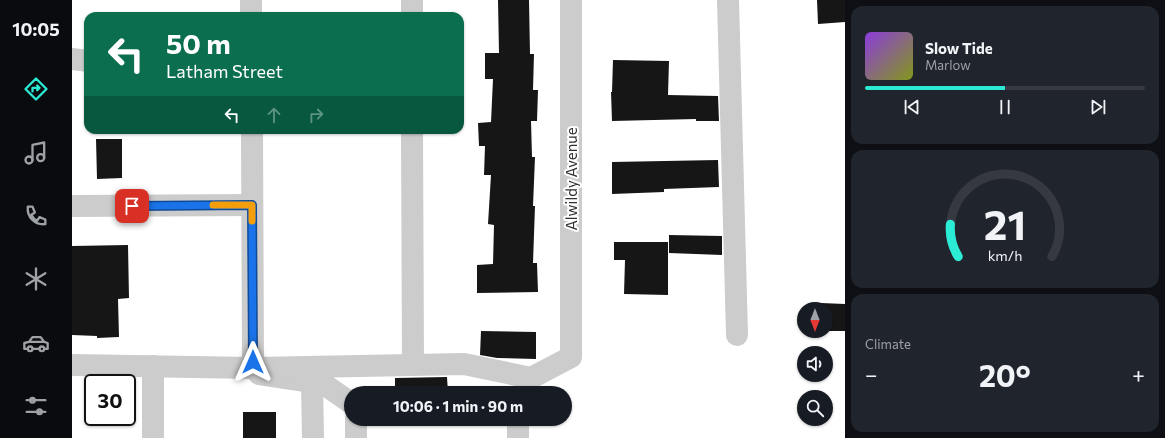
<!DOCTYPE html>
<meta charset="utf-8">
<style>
:root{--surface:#171b24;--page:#20242c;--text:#f1f3f6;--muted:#9ea1a6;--line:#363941;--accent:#2bebd4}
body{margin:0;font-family:Commissioner,sans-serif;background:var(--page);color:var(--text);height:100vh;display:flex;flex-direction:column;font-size:15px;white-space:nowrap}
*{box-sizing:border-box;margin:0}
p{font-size:13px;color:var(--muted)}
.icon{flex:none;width:22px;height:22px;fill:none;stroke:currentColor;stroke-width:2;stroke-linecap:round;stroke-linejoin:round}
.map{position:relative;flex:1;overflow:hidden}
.side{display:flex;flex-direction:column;gap:6px;padding:6px;background:#0d0f14;width:320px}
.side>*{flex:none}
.banner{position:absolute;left:12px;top:12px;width:380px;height:122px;border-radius:12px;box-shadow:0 1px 3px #0004;background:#0b6e4f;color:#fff;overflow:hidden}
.needle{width:26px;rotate:180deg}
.fabs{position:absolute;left:725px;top:302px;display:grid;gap:8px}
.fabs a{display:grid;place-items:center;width:36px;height:36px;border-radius:50%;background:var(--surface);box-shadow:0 1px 3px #0004;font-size:20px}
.speed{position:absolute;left:12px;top:374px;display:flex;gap:8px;font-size:20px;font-weight:700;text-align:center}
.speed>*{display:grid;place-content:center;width:52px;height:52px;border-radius:50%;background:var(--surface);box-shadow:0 1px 3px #0004;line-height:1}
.speed .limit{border:2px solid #111;border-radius:6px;background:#fff;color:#111}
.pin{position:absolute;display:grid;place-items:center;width:34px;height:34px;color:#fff;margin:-17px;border-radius:8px;box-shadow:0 2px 6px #0006}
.me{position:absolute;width:44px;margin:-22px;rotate:0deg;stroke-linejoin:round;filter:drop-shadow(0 0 3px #0008)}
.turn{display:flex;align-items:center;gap:14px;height:84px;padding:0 16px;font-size:18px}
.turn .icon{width:52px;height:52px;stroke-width:2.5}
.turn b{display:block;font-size:28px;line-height:34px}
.lanes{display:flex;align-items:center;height:38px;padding:0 16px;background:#0003;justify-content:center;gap:20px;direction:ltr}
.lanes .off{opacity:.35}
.big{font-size:30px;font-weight:700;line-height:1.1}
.side .widget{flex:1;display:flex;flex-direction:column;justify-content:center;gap:6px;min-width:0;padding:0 14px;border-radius:12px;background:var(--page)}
.side .dial{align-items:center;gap:0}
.dial svg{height:104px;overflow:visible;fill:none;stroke:var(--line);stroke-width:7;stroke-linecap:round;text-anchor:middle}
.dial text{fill:var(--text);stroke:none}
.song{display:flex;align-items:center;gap:12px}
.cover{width:48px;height:48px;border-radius:6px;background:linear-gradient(135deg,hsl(270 70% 55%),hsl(70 70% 35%))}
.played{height:4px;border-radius:2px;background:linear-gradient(90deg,var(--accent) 50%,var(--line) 50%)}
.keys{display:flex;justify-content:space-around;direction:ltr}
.heat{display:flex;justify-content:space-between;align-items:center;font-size:22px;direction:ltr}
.trip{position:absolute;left:272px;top:386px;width:228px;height:40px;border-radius:20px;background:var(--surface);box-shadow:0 1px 3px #0004;font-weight:700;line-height:40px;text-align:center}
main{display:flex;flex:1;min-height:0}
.menu{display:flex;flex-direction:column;width:72px;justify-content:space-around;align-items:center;background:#090b0e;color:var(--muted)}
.menu .icon{width:28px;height:28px}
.menu .selected{color:var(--accent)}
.menu b{font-size:18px;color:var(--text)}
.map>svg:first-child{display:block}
.building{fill:#161616}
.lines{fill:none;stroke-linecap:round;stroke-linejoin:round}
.minor{stroke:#ccc;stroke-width:22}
.route-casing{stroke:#114b97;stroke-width:10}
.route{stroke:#1a73e8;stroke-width:7}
.slow{stroke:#f59e0b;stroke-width:7}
.labels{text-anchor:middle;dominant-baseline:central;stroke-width:4;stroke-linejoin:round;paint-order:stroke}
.street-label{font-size:15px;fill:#2f2f2f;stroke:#fff}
</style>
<main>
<nav class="menu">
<b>10:05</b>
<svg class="icon selected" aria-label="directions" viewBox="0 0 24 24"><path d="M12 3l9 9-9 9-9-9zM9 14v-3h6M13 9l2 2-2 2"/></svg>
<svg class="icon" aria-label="music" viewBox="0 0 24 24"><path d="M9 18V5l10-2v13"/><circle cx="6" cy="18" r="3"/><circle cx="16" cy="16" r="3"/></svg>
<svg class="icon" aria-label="phone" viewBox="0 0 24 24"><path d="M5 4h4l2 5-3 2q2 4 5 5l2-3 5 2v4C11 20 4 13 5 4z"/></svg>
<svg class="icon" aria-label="climate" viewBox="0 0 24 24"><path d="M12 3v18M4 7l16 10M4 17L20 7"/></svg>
<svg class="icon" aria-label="car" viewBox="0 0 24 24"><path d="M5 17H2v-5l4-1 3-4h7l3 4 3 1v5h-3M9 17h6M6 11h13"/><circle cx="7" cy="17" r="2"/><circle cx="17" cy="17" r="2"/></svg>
<svg class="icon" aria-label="filters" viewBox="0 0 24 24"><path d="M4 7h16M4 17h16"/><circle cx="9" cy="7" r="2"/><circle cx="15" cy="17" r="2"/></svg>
</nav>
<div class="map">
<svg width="773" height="438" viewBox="0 0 773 438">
<rect width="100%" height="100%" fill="#fff"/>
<g class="building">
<polygon points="426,0 457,0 458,54 462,54 461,90 466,90 465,121 459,121 460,157 463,157 461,206 463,206 461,263 465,263 466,292 405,293 405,265 421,264 422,225 416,224 419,175 412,175 413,146 407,146 406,123 419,122 421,79 413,79 413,53 427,53"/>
<polygon points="745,0 773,0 773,22 746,24"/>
<polygon points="541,60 597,61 596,95 646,96 647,121 624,121 624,119 540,121 539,92 540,92"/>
<polygon points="24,139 50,139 50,178 25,179"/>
<polygon points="646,160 647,187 592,189 592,192 540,194 540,162"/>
<polygon points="597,235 650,236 650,255 597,253"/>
<polygon points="542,242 596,242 596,295 552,294 553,260 542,260"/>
<polygon points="56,245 57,298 46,299 47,337 25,338 25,336 0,335 0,246"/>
<polygon points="749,303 773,304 773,331 752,331 754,331 754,309 749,309"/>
<polygon points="409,331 464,332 464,359 425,358 408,355"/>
<polygon points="375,377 376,393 323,393 323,378"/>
<rect x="171" y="412" width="33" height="26"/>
</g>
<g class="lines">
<g class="minor">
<polyline points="179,0 179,16"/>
<polyline points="340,0 340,16"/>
<polyline points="656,0 665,335"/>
<polyline points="0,59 16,61"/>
<polyline points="180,130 181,363 182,368 187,374 240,382 256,387 279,403"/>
<polyline points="340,130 341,365"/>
<polyline points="0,206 180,205"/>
<polyline points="0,365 182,368 392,364 459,378"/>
<polyline points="81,366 81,438"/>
<polyline points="240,382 241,438"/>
<polyline points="451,393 459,378 499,357 499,0"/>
<polyline points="284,419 284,438"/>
<polyline points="446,419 446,438"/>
</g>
</g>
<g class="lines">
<g class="route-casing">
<polyline id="route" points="60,206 180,205 181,362"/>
</g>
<use href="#route" class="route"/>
<polyline class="slow" points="141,205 180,205 180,221"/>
</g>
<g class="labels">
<g class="street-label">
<text transform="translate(499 179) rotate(-90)">Alwildy Avenue</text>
</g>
</g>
</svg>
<div class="fabs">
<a><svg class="needle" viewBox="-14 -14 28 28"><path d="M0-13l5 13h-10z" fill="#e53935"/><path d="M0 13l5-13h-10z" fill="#9ea1a6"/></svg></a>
<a><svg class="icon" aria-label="sound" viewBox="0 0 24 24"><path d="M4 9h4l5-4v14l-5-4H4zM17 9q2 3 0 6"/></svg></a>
<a><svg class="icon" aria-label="search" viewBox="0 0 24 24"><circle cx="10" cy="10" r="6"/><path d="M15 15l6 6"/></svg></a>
</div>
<div class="speed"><div class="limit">30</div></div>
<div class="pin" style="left:60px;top:206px;background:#d93025"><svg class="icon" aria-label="arrive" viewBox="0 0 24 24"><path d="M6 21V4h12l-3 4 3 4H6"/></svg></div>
<svg class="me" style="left:181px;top:362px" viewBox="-20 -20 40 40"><path d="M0-17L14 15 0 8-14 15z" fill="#1a73e8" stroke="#fff" stroke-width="4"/></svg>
<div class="trip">10:06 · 1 min · 90 m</div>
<div class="banner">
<div class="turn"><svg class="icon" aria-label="left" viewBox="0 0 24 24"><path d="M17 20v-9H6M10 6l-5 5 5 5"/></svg><div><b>50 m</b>Latham Street</div></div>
<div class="lanes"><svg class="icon" aria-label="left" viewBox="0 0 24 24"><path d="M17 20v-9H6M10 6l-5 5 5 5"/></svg><svg class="icon off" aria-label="ahead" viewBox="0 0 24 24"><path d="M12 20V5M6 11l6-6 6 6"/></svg><svg class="icon off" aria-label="right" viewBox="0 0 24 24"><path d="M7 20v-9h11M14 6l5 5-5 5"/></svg></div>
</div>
</div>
<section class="side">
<div class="widget">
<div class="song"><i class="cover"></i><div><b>Slow Tide</b><p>Marlow</p></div></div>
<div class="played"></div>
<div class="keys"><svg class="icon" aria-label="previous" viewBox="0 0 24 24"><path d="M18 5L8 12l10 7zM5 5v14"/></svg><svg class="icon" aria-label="pause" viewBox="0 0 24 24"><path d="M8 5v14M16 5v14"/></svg><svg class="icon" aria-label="next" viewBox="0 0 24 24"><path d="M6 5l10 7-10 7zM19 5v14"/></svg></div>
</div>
<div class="widget dial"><svg viewBox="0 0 100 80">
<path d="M14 69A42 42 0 1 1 86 69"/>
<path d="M14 69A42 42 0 0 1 8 44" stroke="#2bebd4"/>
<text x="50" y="56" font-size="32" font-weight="700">21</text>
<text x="50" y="72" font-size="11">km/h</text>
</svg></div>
<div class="widget"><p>Climate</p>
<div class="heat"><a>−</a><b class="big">20°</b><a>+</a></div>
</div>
</section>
</main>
